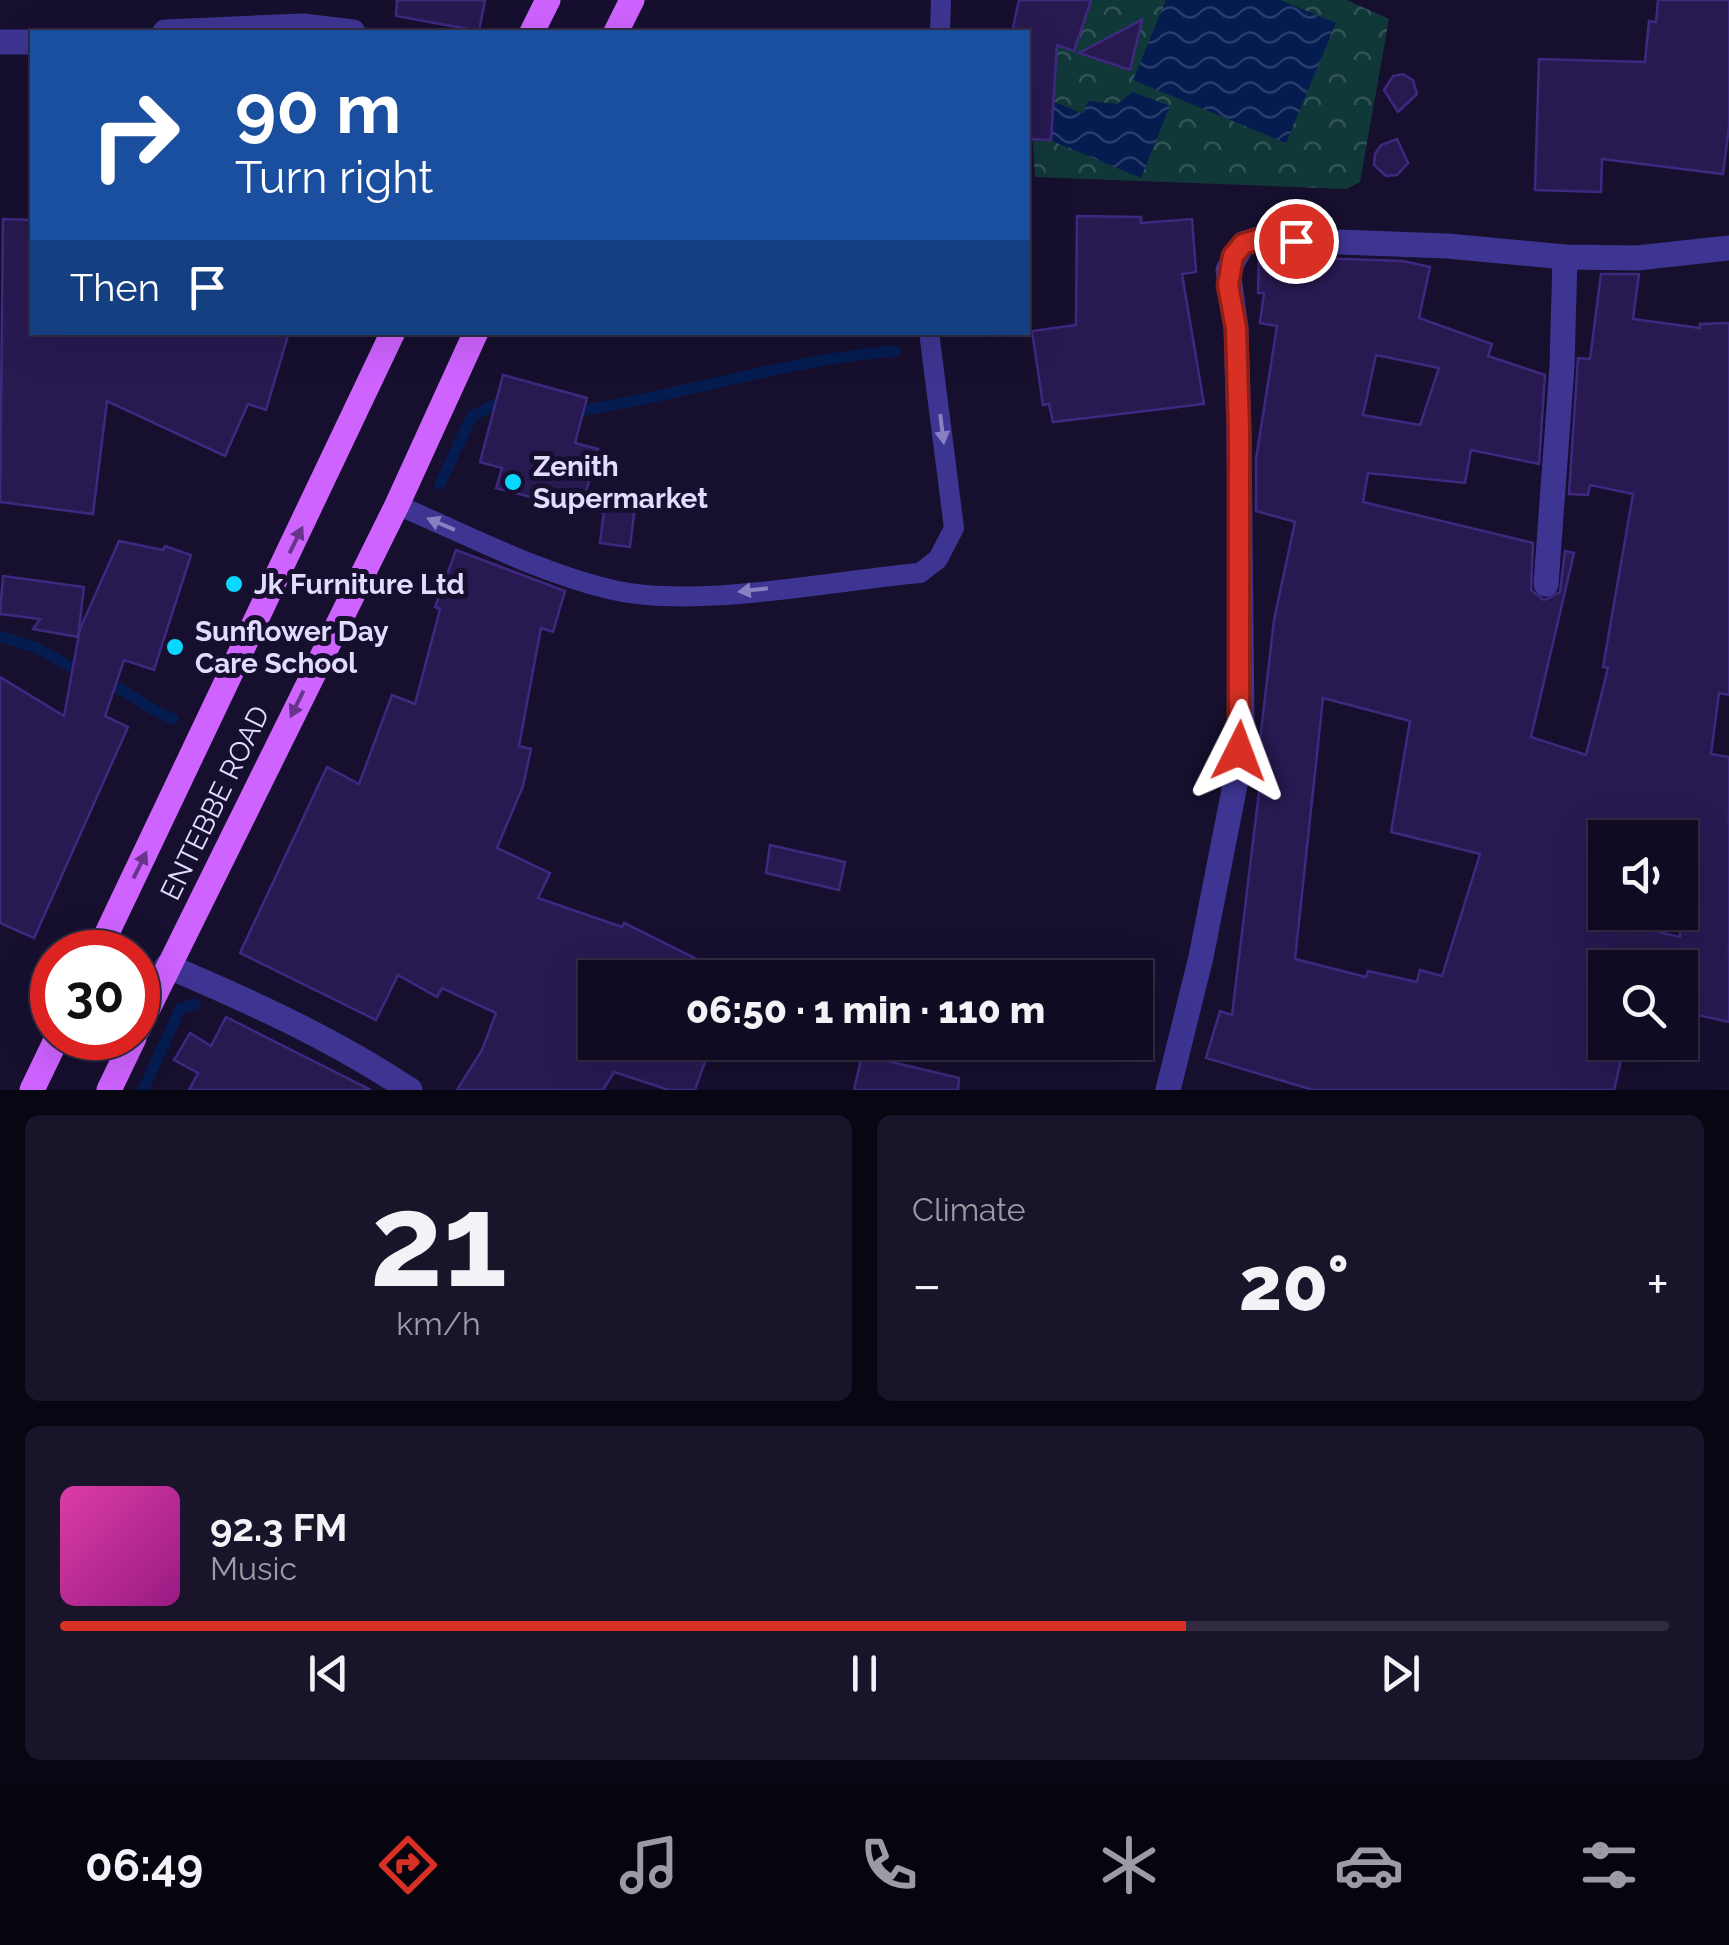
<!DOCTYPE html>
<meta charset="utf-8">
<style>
:root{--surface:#100b22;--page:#19142a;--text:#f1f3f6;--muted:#9c9ba5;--line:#302b40;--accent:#d93025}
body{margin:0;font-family:Raleway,sans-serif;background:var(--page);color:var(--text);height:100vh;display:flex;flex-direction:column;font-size:38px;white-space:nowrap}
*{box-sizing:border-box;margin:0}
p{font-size:32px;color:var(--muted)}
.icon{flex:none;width:55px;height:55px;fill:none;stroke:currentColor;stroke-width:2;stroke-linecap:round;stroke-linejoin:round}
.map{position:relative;height:1090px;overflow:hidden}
.sheet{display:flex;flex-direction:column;gap:25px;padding:25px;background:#090613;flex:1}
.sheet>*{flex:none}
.guide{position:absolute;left:30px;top:30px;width:1000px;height:305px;border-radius:0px;box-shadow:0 10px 40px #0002,0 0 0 2px var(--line);background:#1a4fa0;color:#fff;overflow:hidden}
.buttons{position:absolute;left:1588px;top:820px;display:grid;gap:20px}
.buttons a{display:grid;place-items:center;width:110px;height:110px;border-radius:0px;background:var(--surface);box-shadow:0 10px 40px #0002,0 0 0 2px var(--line);font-size:50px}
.speed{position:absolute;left:30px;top:930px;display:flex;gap:20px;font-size:50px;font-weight:700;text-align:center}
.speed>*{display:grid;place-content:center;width:130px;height:130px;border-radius:50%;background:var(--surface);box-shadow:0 10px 40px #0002,0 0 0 2px var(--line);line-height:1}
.speed .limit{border:15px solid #d22;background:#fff;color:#111}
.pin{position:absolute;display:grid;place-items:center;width:85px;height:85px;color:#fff;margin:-42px;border:5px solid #fff;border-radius:50%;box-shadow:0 2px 10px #0007}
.me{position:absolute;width:110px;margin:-55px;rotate:3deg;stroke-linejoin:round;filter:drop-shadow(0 0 8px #0008)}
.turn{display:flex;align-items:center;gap:35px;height:210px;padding:0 40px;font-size:45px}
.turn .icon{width:130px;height:130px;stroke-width:2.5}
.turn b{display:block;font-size:70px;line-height:85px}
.then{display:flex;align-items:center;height:95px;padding:0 40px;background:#0003;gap:20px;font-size:38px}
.big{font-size:75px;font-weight:800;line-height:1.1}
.sheet .widget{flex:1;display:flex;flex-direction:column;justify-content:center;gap:15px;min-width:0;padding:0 35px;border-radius:15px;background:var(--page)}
.sheet .dial{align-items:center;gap:0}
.dial b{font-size:130px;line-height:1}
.song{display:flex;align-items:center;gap:30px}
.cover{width:120px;height:120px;border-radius:15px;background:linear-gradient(135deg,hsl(320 70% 55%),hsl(310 70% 35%))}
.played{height:10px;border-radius:5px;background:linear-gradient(90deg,var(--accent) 70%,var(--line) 70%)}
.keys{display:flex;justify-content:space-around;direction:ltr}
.heat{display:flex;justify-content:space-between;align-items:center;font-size:55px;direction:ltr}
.sheet .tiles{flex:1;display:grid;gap:25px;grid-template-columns:1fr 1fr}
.widget:last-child{grid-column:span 2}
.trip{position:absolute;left:578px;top:960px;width:575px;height:100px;border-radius:0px;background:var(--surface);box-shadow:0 10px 40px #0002,0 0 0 2px var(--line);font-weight:800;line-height:100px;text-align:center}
.dock{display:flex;height:160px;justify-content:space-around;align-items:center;background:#06040e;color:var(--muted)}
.dock .icon{width:70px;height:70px}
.dock .on{color:var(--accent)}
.dock b{font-size:45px;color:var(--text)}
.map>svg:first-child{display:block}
.park{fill:url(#park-crowns)}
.water{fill:url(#water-waves)}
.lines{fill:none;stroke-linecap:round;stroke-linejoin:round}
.stream{stroke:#051c51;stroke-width:11}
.building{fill:#281951;stroke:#3f2880;stroke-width:2.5;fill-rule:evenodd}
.lane{stroke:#3e3592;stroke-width:20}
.street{stroke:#3e3592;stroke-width:25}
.primary{stroke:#ce63ff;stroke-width:25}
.oneway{fill:#8880c3}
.oneway2{fill:#69358c}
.route-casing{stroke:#8d1f18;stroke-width:25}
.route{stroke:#d93025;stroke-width:18}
.poi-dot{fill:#08d8ff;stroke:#160f2e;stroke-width:4}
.labels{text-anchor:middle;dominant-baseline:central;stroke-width:10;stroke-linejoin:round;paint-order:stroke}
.poi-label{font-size:28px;font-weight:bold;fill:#e2dcff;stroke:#160f2e;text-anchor:start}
.street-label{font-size:28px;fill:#e2dcff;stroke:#160f2e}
</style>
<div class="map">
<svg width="1729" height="1090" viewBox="0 0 1729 1090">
<defs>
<pattern id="park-crowns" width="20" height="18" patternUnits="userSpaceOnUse" patternTransform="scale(2.5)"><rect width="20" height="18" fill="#113839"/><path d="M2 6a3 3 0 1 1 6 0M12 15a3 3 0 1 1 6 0" fill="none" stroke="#335457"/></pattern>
<pattern id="water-waves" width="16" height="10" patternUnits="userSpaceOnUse" patternTransform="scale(2.5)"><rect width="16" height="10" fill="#051c51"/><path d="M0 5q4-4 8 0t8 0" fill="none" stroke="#293c6b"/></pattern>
</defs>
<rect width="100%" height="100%" fill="#160f2e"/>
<polygon class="park" points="1043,0 1347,0 1389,19 1360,182 1347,189 1035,177 1028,71"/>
<g class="water">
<polygon points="1166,0 1280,0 1336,23 1286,143 1133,80"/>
<polygon points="1133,92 1170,106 1141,178 1038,135 1053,101 1083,114 1088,101 1117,104"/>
</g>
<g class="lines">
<g class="stream">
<path d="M584 410C689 394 790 359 895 351"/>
<polyline points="440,484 472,416 503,401"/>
<polyline points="0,636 37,648 85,675"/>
<path d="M103 681C129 691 147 710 173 719"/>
<polyline points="143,1090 180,1009 195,1004"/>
</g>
</g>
<g class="building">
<polygon points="397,0 485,0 479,31 396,16"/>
<polygon points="1019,0 1091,0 1074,51 1057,45 1051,140 1028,139 1028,32 1012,32"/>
<polygon points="1658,0 1729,0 1729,127 1723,174 1602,159 1601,192 1535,190 1539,59 1645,62 1649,21 1656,22"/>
<polygon points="1142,20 1130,70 1079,53"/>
<polygon points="1403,74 1413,80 1417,94 1398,112 1384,90 1393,76"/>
<polygon points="1397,139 1408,163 1397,175 1386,176 1374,165 1375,154 1381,145"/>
<polygon points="1077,216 1141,217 1141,223 1192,219 1196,272 1182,274 1204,404 1053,422 1049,404 1043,405 1032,331 1076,325"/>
<polygon points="3,219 32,220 32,332 289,332 266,410 248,404 225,456 107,401 93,514 0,502"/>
<path d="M1259 256 1403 261 1430 267 1419 318 1492 344 1488 356 1545 375 1539 464 1471 450 1465 483 1368 473 1363 502 1533 543 1531 590 1544 600 1560 592 1565 551 1574 553 1531 737 1586 755 1608 668 1603 667 1633 494 1590 485 1588 495 1569 494 1578 358 1590 359 1601 274H1639L1633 319 1700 328V324L1729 323V695L1719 693 1711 754 1729 757V1022L1680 1011V968H1628L1605 962V1042H1610L1608 1052 1622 1056 1614 1090H1313L1206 1058 1220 1011 1232 1015 1263 759 1258 758 1274 620 1295 522 1256 511V459L1277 326 1260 323 1264 293H1258ZM1376 355 1439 368 1420 425 1363 415ZM1323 698 1410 721 1391 832 1480 854 1442 976 1420 970 1417 982 1368 971 1366 977 1295 959ZM1605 838H1680V937L1610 920 1612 912H1605Z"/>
<polygon points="503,375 587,398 575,443 598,449 581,510 496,488 502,468 480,462"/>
<polygon points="606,495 636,498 630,547 600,543"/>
<polygon points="119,541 163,550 165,546 191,555 154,670 124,660 105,716 128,727 34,938 0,923 0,677 64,716 80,629"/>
<polygon points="456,550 565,591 553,632 541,628 519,746 531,749 523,786 497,848 550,873 538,898 622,927 624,923 735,978 595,978 595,1042 712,1042 695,1090 669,1090 614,1072 603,1090 457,1090 482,1050 496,1013 442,988 437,997 398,975 376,1020 240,953 327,767 359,784 392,695 415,704 440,609 435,607"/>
<polygon points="3,576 84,587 78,637 33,629 40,619 0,614"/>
<polygon points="770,845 845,862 839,890 766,873"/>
<polygon points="226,1017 371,1090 189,1090 198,1073 174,1060 190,1033 211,1046"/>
<polygon points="862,1055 959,1078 958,1090 854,1090"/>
</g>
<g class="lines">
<g class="lane">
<polyline points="940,32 941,0"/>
<path d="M397 505C466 534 537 572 609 589 695 610 829 581 920 573L938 559 954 528 929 332"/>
</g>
<g class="street">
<polyline points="165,32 303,26 353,32"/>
<polyline points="0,42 32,42"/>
<polyline points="1546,584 1562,366 1565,257"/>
<path d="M167 966C252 1002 333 1039 410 1090"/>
<polyline points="1168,1090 1201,957 1236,780 1242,722 1239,431 1236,328 1228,270 1243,244 1259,239 1447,246 1565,257 1637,258 1729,248"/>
</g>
<g class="primary">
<polyline points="532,32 548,0"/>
<polyline points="616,32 632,0"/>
<polyline points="98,952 393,332"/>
<polyline points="138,1029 397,505 476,332"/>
<polyline points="32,1090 57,1038"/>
<polyline points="109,1090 134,1038"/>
</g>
</g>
<defs><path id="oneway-solid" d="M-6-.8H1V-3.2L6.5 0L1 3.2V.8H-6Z" transform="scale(2.5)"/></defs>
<g class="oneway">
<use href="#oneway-solid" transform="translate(942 429) rotate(83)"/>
<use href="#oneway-solid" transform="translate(441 524) rotate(-157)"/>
<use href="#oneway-solid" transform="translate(753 590) rotate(173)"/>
</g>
<g class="oneway2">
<use href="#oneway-solid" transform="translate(296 540) rotate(-64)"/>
<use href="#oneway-solid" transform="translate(297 704) rotate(116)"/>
<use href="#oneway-solid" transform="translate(140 865) rotate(-64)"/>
</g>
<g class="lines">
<g class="route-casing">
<polyline id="route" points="1239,751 1239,431 1236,328 1228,285 1233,256 1243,244 1259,239 1296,241"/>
</g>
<use href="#route" class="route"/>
</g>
<g class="poi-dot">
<circle cx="513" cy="482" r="10"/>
<circle cx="234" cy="584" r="10"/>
<circle cx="175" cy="647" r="10"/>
</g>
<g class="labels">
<g class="poi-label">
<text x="533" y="466">Zenith<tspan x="533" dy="32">Supermarket</tspan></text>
<text x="254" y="584">Jk Furniture Ltd</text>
<text x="195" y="631">Sunflower Day<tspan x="195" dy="32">Care School</tspan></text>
</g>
<g class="street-label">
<text transform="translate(215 803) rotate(-64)">ENTEBBE ROAD</text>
</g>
</g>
</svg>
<div class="buttons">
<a><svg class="icon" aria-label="sound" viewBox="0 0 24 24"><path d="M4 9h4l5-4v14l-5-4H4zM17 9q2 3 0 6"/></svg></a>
<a><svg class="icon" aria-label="search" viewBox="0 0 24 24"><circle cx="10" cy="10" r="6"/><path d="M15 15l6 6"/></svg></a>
</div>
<div class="speed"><div class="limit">30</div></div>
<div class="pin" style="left:1296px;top:241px;background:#d93025"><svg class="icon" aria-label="arrive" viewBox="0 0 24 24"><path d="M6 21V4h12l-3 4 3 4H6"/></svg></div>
<svg class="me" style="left:1239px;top:751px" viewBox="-20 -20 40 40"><path d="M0-17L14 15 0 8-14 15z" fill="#d93025" stroke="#fff" stroke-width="4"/></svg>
<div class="trip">06:50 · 1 min · 110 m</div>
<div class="guide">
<div class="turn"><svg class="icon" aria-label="right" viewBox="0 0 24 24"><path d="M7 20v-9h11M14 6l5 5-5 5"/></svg><div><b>90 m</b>Turn right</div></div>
<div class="then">Then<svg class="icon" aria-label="arrive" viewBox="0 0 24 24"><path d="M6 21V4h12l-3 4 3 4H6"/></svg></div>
</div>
</div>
<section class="sheet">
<div class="tiles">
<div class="widget dial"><b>21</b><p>km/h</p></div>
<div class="widget"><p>Climate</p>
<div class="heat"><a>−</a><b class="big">20°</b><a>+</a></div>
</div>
<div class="widget">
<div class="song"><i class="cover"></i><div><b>92.3 FM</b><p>Music</p></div></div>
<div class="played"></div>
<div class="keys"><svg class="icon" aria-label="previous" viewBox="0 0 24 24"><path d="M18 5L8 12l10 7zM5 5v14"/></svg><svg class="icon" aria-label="pause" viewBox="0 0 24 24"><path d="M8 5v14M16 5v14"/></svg><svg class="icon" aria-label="next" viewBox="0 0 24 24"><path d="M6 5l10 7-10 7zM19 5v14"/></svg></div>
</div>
</div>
</section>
<nav class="dock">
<b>06:49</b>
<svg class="icon on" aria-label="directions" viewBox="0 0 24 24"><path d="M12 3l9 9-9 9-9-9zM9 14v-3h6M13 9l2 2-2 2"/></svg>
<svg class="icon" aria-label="music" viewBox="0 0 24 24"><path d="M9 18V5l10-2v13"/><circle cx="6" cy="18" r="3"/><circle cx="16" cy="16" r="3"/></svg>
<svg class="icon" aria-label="phone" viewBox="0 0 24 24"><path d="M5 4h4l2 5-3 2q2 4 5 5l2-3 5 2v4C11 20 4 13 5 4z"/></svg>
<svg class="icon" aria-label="climate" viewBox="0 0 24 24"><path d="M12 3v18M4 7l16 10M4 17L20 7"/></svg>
<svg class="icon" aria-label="car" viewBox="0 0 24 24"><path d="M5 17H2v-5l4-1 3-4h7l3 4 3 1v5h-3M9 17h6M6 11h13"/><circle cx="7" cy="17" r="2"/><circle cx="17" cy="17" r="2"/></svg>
<svg class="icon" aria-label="filters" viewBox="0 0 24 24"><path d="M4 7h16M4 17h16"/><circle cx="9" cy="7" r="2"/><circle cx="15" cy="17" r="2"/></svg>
</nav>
